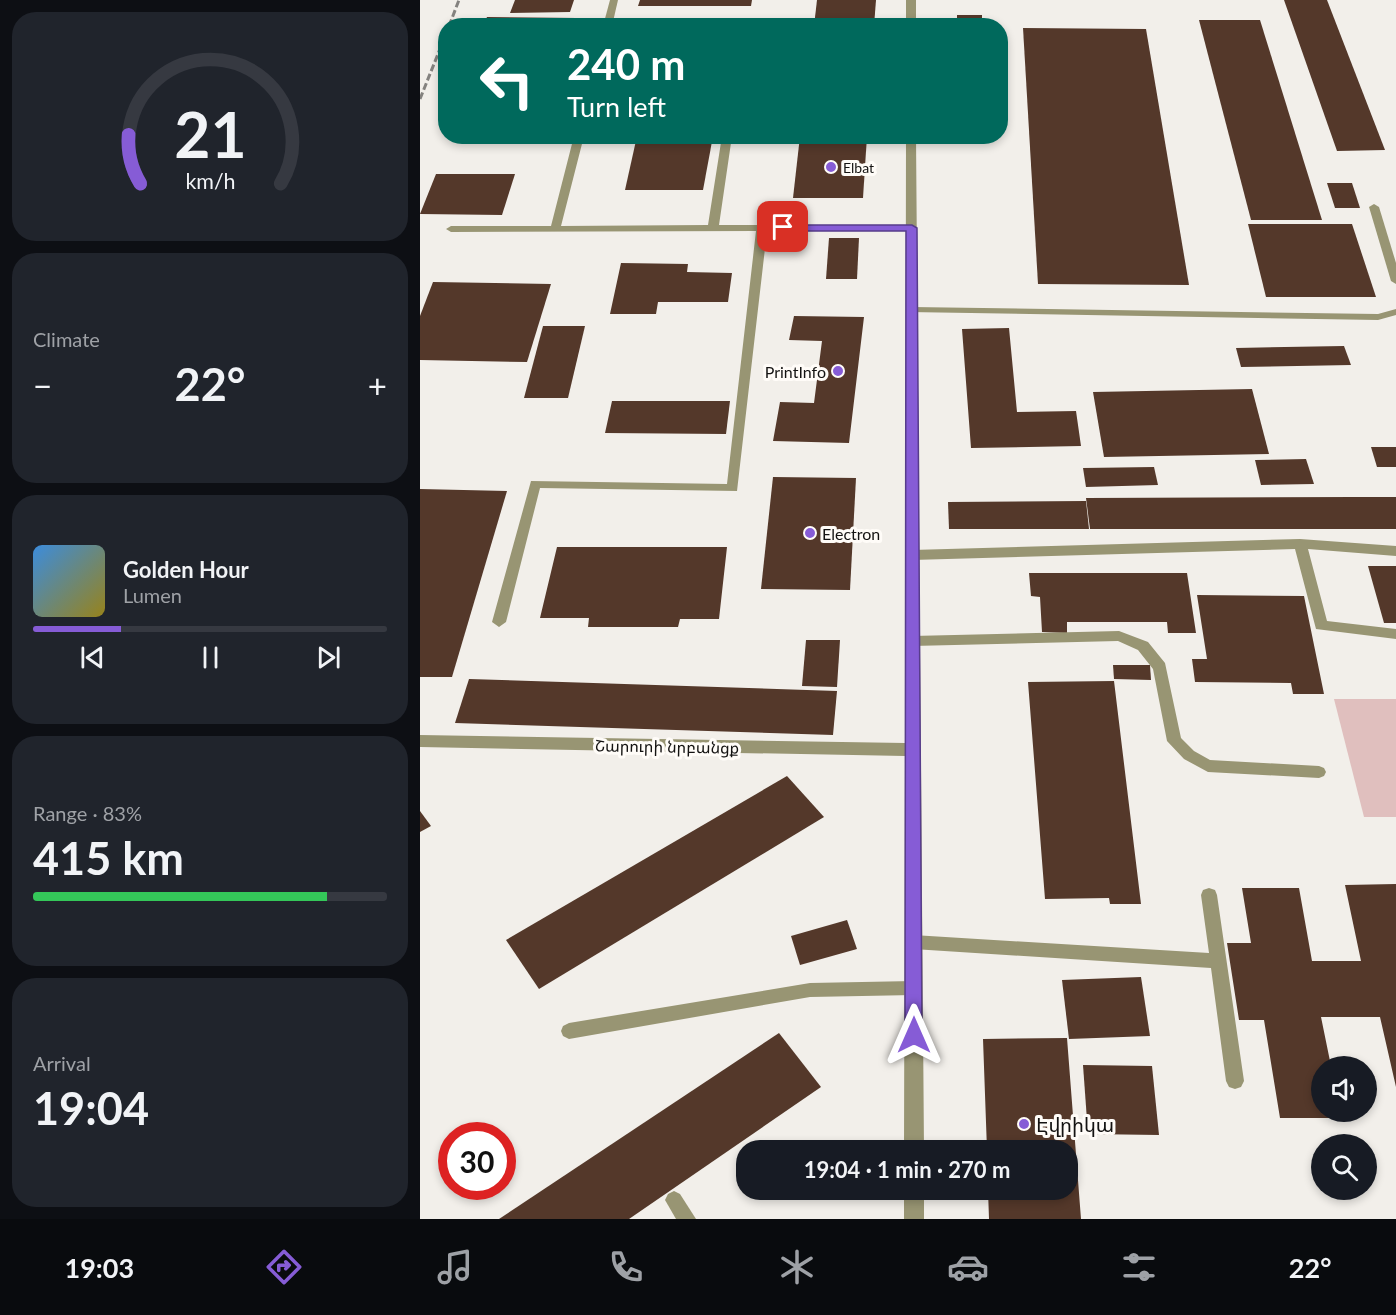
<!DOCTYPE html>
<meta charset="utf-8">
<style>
:root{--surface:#171b24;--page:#20242c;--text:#f1f3f6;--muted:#9ea1a6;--line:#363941;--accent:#865cd6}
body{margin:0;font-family:Lato,"Noto Sans Armenian",sans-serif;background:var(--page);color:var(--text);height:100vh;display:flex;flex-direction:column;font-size:22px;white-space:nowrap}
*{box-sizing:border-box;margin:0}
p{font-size:20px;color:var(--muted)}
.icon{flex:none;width:33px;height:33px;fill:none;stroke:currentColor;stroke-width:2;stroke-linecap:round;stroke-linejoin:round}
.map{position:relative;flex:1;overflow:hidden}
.panel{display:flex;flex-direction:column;gap:12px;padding:12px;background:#0d0f14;width:420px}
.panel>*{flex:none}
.banner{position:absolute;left:18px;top:18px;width:570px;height:126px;border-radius:24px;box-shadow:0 3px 9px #0003;background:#00695c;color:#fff;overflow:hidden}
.fabs{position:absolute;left:891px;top:1056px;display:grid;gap:12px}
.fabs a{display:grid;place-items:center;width:66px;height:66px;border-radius:50%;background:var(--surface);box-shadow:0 3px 9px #0003;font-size:30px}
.speed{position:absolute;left:18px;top:1122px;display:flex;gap:12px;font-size:30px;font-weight:700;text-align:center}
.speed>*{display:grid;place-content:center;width:78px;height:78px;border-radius:50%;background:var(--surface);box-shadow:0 3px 9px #0003;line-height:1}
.speed .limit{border:9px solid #d22;background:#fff;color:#111}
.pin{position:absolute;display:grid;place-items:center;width:51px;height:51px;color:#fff;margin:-26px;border-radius:12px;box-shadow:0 3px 9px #0006}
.me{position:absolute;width:66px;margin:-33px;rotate:0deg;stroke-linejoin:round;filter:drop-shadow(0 0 4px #0008)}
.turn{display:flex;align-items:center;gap:21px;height:126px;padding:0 30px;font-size:27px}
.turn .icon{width:78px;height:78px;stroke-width:2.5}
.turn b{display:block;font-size:42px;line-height:51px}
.big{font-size:45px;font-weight:700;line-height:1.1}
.panel .tile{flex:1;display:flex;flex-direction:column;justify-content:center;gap:9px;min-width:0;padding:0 21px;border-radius:24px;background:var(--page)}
.panel .dial{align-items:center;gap:0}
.dial svg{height:156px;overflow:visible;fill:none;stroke:var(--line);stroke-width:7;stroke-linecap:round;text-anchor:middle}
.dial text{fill:var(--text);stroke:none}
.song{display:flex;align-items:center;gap:18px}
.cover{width:72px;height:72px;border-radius:9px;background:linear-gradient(135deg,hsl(210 70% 55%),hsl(50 70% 35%))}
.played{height:6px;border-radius:3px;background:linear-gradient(90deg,var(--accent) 25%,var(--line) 25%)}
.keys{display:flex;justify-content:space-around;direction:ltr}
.heat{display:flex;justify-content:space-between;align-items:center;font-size:33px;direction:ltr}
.charge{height:9px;border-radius:4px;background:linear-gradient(90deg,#34c759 83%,var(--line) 0)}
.trip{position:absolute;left:316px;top:1140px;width:342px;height:60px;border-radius:24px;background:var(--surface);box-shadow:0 3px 9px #0003;font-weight:700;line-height:60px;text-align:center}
.tabs{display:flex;height:96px;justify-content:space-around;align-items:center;background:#090b0e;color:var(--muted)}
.tabs .icon{width:42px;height:42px}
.tabs .active{color:var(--accent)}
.tabs b{font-size:27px;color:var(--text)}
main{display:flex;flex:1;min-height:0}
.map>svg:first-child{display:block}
.green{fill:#e0bfbe}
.building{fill:#54382a}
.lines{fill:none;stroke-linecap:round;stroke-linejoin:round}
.lane{fill:#989573;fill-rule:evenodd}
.street{fill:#989573;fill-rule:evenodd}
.rail{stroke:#84827f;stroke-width:3;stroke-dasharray:7 3;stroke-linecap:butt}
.route{fill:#865cd6;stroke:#573c8b;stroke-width:1.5}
.poi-dot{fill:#865cd6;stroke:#fffcf8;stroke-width:2}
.labels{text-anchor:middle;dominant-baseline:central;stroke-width:6;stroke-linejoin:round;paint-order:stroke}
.far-poi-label{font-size:14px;fill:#141312;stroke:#fffcf8;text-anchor:start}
.poi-label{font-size:16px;fill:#141312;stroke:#fffcf8;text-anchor:end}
.street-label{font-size:16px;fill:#141312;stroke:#fffcf8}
.near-poi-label{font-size:20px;fill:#141312;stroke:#fffcf8;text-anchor:start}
</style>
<main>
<section class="panel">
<div class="tile dial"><svg viewBox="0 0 100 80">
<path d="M14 69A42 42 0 1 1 86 69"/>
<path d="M14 69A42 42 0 0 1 8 44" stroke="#865cd6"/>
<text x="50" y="56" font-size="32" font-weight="700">21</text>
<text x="50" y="72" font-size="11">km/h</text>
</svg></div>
<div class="tile"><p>Climate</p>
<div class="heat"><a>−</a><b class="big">22°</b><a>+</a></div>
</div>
<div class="tile">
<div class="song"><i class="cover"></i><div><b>Golden Hour</b><p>Lumen</p></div></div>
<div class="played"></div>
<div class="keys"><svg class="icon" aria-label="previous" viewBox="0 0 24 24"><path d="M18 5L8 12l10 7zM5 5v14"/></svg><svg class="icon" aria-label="pause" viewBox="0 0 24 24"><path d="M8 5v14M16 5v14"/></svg><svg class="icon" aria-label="next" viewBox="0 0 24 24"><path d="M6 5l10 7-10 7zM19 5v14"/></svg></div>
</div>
<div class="tile"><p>Range · 83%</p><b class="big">415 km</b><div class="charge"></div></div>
<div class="tile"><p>Arrival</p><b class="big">19:04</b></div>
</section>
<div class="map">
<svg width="976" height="1219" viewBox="0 0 976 1219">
<rect width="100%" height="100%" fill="#f2efea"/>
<polygon class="green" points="914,699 976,699 976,817 944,817"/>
<g class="building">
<polygon points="95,0 154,0 150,12 90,13"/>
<polygon points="220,0 332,0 331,6 218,6"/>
<polygon points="397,0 456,0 454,26 394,26"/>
<polygon points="864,0 907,0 965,150 917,151"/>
<rect x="537" y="15" width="25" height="11"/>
<polygon points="67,17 157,18 154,26 63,26"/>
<polygon points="779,20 840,20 902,220 831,220"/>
<polygon points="603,28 726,29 769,285 618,284"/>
<polygon points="217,136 293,136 283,190 205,190"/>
<polygon points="380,136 447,136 443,198 373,198"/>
<polygon points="16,174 95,174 82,215 0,214"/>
<polygon points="907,183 932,183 940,208 915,208"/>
<polygon points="828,224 932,224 956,297 846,297"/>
<polygon points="409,238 439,238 437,279 406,279"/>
<polygon points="201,263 268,264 267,272 312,273 308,302 238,302 236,314 190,314"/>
<polygon points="13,282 131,284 107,362 0,360 0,316"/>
<polygon points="374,316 444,317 429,443 353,441 360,402 394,403 402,341 369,340"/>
<polygon points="123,326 165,326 148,398 104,398"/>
<polygon points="589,328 597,412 656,411 661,446 551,448 542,329"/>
<polygon points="924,346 931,365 821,367 816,348"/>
<polygon points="832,389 849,454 684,457 673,392"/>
<polygon points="192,401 310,401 306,434 185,433"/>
<polygon points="951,447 976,447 976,467 957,467"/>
<polygon points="886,459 894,484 841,485 835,460"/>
<polygon points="734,467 738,485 666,487 663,468"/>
<polygon points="353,477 436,478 430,590 341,589"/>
<polygon points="0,489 87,491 32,677 0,677"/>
<polygon points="934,497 976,497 976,529 670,529 666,498"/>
<polygon points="666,501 669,529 529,529 528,502"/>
<polygon points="137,547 307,547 299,619 260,619 258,627 168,627 169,618 120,618"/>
<polygon points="948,566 976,566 976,623 964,623"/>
<polygon points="609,573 767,573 776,633 748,633 747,622 647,622 647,633 622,632 620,597 611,596"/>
<polygon points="777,595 884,596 904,694 873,694 871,683 775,682 772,659 787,659"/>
<polygon points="386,640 420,640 417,687 382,686"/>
<polygon points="693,665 730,665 731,680 694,679"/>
<polygon points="49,679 417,691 413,735 35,723"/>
<polygon points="694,681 721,904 690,904 689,898 625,899 608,682"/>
<polygon points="367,776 404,817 119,989 86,940"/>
<polygon points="0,811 11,826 0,832"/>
<polygon points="976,884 976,1087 960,1017 901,1017 911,1066 902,1066 902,1112 920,1112 921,1118 860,1118 844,1020 819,1020 807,943 831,943 822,888 879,888 892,961 941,961 925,885"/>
<polygon points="427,920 437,949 380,965 371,936"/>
<polygon points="721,977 730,1036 649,1039 642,980"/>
<polygon points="359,1033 401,1087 209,1219 79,1219"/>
<polygon points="647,1038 661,1219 569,1219 568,1190 648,1190 648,1150 567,1150 563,1039"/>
<polygon points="663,1065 732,1066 739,1135 668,1134"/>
</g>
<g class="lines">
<g class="lane">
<polygon points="190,0 198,0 192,26 183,26"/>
<polygon points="154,136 164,136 141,226 288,225 302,136 312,136 299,225 492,225 497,228 492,231 347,231 317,491 120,488 86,622 79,627 72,622 111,481 307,484 336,231 31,232 26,229 31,226 131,226"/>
<polygon points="954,204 959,207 976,263 976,284 971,281 949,207"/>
<polygon points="492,307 958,314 976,309 976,315 958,320 488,312 486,310"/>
<polygon points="880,539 976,546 976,556 888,549 907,621 976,629 976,639 896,629 875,549 492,560 485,555 492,550"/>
<polygon points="699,631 728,642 745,663 761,738 774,751 790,760 899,766 904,768 906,772 904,776 899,778 788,772 764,759 747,741 733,669 718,650 698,641 492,646 487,645 485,641 487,637 492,636"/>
<polygon points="789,888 795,890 797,895 824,1081 821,1087 815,1089 809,1087 806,1081 791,968 493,949 487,947 485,942 487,937 493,935 789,953 781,895 783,890"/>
<polygon points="494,981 500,983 502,988 500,993 494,995 390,997 149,1039 143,1036 141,1031 143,1026 149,1023 390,983"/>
<polygon points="254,1191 260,1194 276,1219 256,1219 245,1200 248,1194"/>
</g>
<g class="street">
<rect x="486" y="0" width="10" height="26"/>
<polygon points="486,136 496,136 504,1150 484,1150 485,756 0,747 0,735 485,743"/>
<rect x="484" y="1190" width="20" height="29"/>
</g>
<g class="rail">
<polyline points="29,26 39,0"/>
<polyline points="0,99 26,34"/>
</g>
</g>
<polygon class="route" points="359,225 492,225 497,228 502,1035 500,1040 494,1042 488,1040 485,1035 486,231 363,231 358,227"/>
<g class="poi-dot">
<circle cx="411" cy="167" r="6"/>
<circle cx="418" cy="371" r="6"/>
<circle cx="390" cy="533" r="6"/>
<circle cx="604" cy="1124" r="6"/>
</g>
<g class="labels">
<g class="far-poi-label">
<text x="423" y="167">Elbat</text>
</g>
<g class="poi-label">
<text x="406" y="371">PrintInfo</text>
<text x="402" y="533" text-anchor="start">Electron</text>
</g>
<g class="street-label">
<text transform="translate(247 746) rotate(1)">Շարուրի նրբանցք</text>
</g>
<g class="near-poi-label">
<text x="616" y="1124">Էվրիկա</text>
</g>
</g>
</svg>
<div class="fabs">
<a><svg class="icon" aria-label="sound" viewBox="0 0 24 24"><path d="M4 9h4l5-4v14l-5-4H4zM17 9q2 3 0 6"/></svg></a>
<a><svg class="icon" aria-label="search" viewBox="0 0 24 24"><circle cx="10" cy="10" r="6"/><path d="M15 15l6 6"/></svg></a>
</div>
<div class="speed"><div class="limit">30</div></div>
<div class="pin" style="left:363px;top:227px;background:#d93025"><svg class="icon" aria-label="arrive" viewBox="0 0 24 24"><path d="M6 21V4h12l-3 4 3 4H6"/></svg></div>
<svg class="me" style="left:494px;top:1035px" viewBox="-20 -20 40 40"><path d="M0-17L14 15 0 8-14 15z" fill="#865cd6" stroke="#fff" stroke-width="4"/></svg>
<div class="trip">19:04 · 1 min · 270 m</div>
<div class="banner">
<div class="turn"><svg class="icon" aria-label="left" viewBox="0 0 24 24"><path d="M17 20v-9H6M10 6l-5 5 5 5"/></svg><div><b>240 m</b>Turn left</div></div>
</div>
</div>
</main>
<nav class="tabs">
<b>19:03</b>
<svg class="icon active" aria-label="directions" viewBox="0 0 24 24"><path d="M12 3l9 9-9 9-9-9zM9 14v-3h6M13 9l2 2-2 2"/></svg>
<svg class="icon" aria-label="music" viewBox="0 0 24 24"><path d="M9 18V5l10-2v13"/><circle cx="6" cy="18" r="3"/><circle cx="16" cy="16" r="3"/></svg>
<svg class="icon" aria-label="phone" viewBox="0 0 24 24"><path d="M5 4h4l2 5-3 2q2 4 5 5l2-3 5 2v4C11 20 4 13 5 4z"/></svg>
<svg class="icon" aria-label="climate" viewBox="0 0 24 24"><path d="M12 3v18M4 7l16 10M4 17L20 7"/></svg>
<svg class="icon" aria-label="car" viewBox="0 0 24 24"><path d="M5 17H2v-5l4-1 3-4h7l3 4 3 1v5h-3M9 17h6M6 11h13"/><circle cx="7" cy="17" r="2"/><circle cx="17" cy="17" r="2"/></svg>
<svg class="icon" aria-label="filters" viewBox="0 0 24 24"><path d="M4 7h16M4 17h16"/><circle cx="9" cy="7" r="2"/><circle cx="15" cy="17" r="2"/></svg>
<b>22°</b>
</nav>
